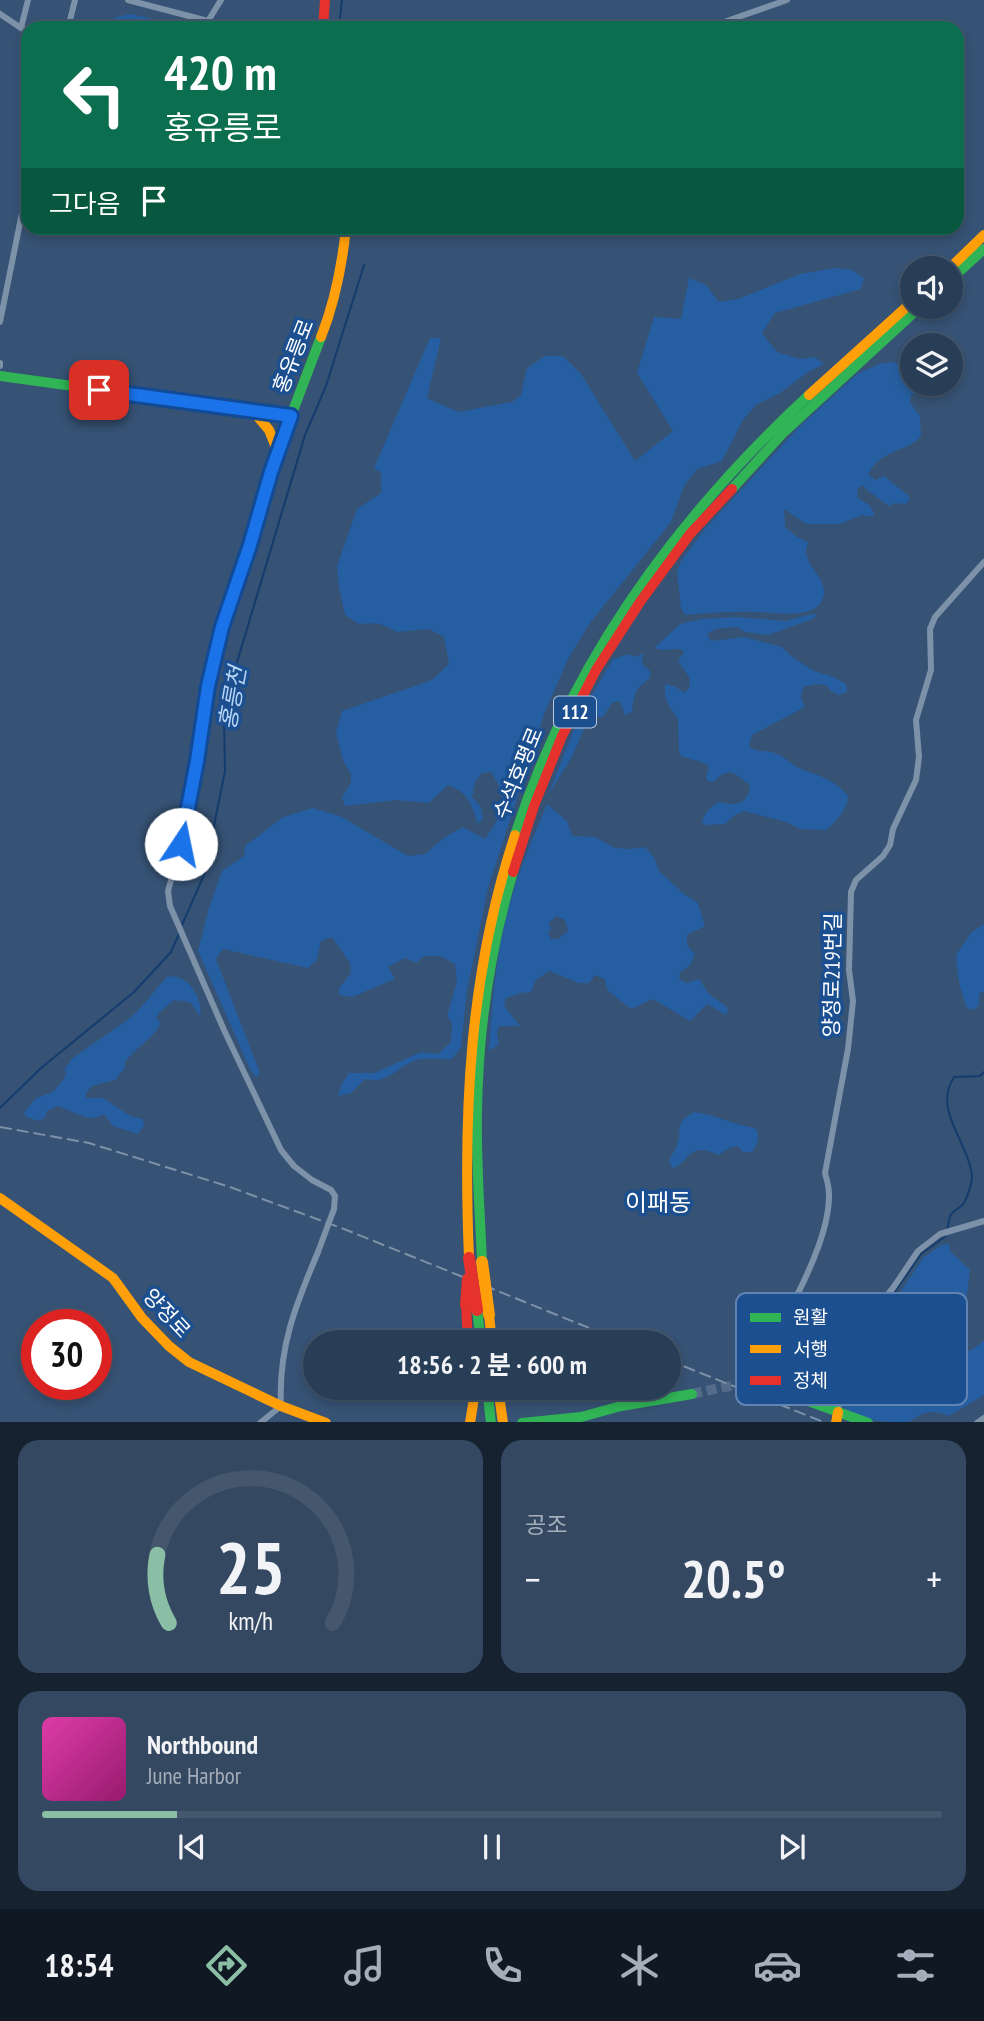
<!DOCTYPE html>
<html lang="ko">
<meta charset="utf-8">
<style>
:root{--surface:#283e57;--page:#344961;--text:#f1f3f6;--muted:#a5aeba;--line:#44576d;--accent:#8abfa5}
body{margin:0;font-family:"PT Sans Narrow","Noto Sans KR",sans-serif;background:var(--page);color:var(--text);height:100vh;display:flex;flex-direction:column;font-size:26px;white-space:nowrap}
*{box-sizing:border-box;margin:0}
p{font-size:23px;color:var(--muted)}
.icon{flex:none;width:38px;height:38px;fill:none;stroke:currentColor;stroke-width:2;stroke-linecap:round;stroke-linejoin:round}
.map{position:relative;height:1422px;overflow:hidden}
.drawer{display:flex;flex-direction:column;gap:18px;padding:18px;background:#162230;flex:1}
.drawer>*{flex:none}
.guide{position:absolute;left:21px;top:21px;width:943px;height:214px;border-radius:21px;box-shadow:0 4px 10px #0003,0 0 0 2px var(--line);background:#0b6e4f;color:#fff;overflow:hidden}
.controls{position:absolute;left:900px;top:256px;display:grid;gap:14px}
.controls a{display:grid;place-items:center;width:63px;height:63px;border-radius:50%;background:var(--surface);box-shadow:0 4px 10px #0003,0 0 0 2px var(--line);font-size:35px}
.speed{position:absolute;left:21px;top:1309px;display:flex;gap:14px;font-size:35px;font-weight:700;text-align:center}
.speed>*{display:grid;place-content:center;width:91px;height:91px;border-radius:50%;background:var(--surface);box-shadow:0 4px 10px #0003,0 0 0 2px var(--line);line-height:1}
.speed .limit{border:10px solid #d22;background:#fff;color:#111}
.pin{position:absolute;display:grid;place-items:center;width:60px;height:60px;color:#fff;margin:-30px;border-radius:14px;box-shadow:0 4px 10px #0006}
.me{position:absolute;width:77px;margin:-38px;rotate:11deg;stroke-linejoin:round;filter:drop-shadow(0 0 5px #0008)}
.turn{display:flex;align-items:center;gap:24px;height:147px;padding:0 28px;font-size:32px}
.turn .icon{width:91px;height:91px;stroke-width:2.5}
.turn b{display:block;font-size:49px;line-height:60px}
.then{display:flex;align-items:center;height:66px;padding:0 28px;background:#0003;gap:14px;font-size:26px}
.big{font-size:52px;font-weight:700;line-height:1.1}
.drawer .widget{flex:1;display:flex;flex-direction:column;justify-content:center;gap:10px;min-width:0;padding:0 24px;border-radius:21px;background:var(--page)}
.drawer .dial{align-items:center;gap:0}
.dial svg{height:182px;overflow:visible;fill:none;stroke:var(--line);stroke-width:7;stroke-linecap:round;text-anchor:middle}
.dial text{fill:var(--text);stroke:none}
.song{display:flex;align-items:center;gap:21px}
.cover{width:84px;height:84px;border-radius:10px;background:linear-gradient(135deg,hsl(320 70% 55%),hsl(320 70% 35%))}
.played{height:7px;border-radius:4px;background:linear-gradient(90deg,var(--accent) 15%,var(--line) 15%)}
.keys{display:flex;justify-content:space-around;direction:ltr}
.heat{display:flex;justify-content:space-between;align-items:center;font-size:38px;direction:ltr}
.drawer .tiles{flex:1;display:grid;gap:18px;grid-template-columns:1fr 1fr}
.widget:last-child{grid-column:span 2}
.trip{position:absolute;left:303px;top:1330px;width:378px;height:70px;border-radius:35px;background:var(--surface);box-shadow:0 4px 10px #0003,0 0 0 2px var(--line);font-weight:700;line-height:70px;text-align:center}
.dock{display:flex;height:112px;justify-content:space-around;align-items:center;background:#101923;color:var(--muted)}
.dock .icon{width:49px;height:49px}
.dock .selected{color:var(--accent)}
.dock b{font-size:32px;color:var(--text)}
.map>svg:first-child{display:block}
.green{fill:#265fa1;fill-rule:evenodd}
.lines{fill:none;stroke-linecap:round;stroke-linejoin:round}
.stream{stroke:#153c6e;stroke-width:2}
.secondary-tunnel{stroke:#546c89;stroke-width:10;stroke-dasharray:10 5;stroke-linecap:butt}
.street{stroke:#7d92a8;stroke-width:6}
.fast{stroke:#30b455;stroke-width:10}
.slow{stroke:#ff9f0a;stroke-width:10}
.jam{stroke:#e5322d;stroke-width:10}
.rail{stroke:#7e92a7;stroke-width:2;stroke-dasharray:12 5;stroke-linecap:butt}
.street-bridge{stroke:#7d92a8;stroke-width:6}
.slow-bridge{stroke:#ff9f0a;stroke-width:12}
.jam-bridge{stroke:#e5322d;stroke-width:12}
.route-casing{stroke:#114b97;stroke-width:18}
.route{stroke:#1a73e8;stroke-width:12}
.labels{text-anchor:middle;dominant-baseline:central;stroke-width:7;stroke-linejoin:round;paint-order:stroke}
.shield{fill:#1b4f8f;stroke:#bbcadd;stroke-width:2}
.shield-label{font-size:19px;font-weight:bold;fill:#fff}
.street-label{font-size:21px;fill:#fff;stroke:#1b4f8f}
.water-label{font-size:23px;font-style:italic;fill:#b5d3f5;stroke:#1b4f8f}
.quarter-label{font-size:24px;fill:#fff;stroke:#1b4f8f}
.key{fill:#1b4f8f;stroke:#5f84b1;stroke-width:2}
.key-label{font-size:19px;fill:#fff}
</style>
<div class="map">
<svg width="984" height="1423" viewBox="0 0 984 1423">
<rect width="100%" height="100%" fill="#365274"/>
<g class="green">
<polygon points="131,14 153,19 166,28 99,28 116,17"/>
<path d="M835 268 852 270 864 278 861 289 775 313 762 333 777 352 800 359 815 357 824 364 808 372 780 393 756 405 743 420 722 461 697 469 684 486 671 522 590 623 568 659 545 712 488 888 467 991 461 1047 452 1059C441 1060 428 1057 417 1060 397 1066 389 1085 365 1079L351 1093 338 1096 341 1085 349 1073H374L421 1052 438 1054 451 1042 452 1023 447 1016 457 982 455 964 440 956H424L416 963 405 958 388 967 395 979 352 997 339 995V988L351 973 350 963 332 937 321 941 317 960 308 968 223 949 216 959 260 1073 256 1077 250 1069 198 951 208 911 222 871 244 856 245 846 283 817 313 808 340 816 408 856 425 854 445 837 463 827 485 839C503 812 511 802 491 772L482 773 475 782 472 797 481 807 483 819 478 824C472 805 468 792 448 785L429 803 396 800 345 806 342 797 351 782V774L343 761 336 733 342 711 432 680 449 664 444 637 429 629 396 632C384 623 374 622 359 624L345 615 339 587 337 566 357 509 381 493V473L374 468 430 338H441L427 398 458 412 512 402 521 395 527 368 545 356H563L581 374 635 461 673 431 637 373 654 317 681 319 689 278 706 285 719 302 738 299 800 274Z"/>
<path d="M893 362 912 371V383H929V387L911 395 910 403 920 416 921 436C909 452 879 449 868 475L876 480 884 476 909 496V501L905 504 895 503 889 506 867 490 863 485 858 488 857 497 869 505 875 514 869 517 862 515 840 524H806L784 509 785 527 797 537 808 542C807 546 806 549 806 553 808 568 825 577 824 593 821 622 776 612 757 612 733 611 709 613 685 615L681 607 677 572 681 561 704 530 799 427 857 374 879 364Z"/>
<path d="M812 614 817 615 813 619 768 635 745 632 737 627 716 629 707 634 711 641 744 637 782 647 791 656 814 671 834 677 846 684 847 692 839 695 831 691 826 685 815 684 803 687 801 697 805 707 752 735 749 746C757 753 765 750 775 753 784 756 791 764 799 768 820 777 832 777 848 796 848 809 836 822 826 830L800 829 786 822 744 811 735 815 725 824 703 825 702 820 707 811 718 802C735 806 748 806 750 785 742 780 739 775 730 772L721 775 713 782 708 781 706 778 709 766C700 760 691 760 681 756L679 752 678 719 670 708 665 696V684L674 686 685 693 690 686 689 677 678 661 684 652 680 649 662 650 654 648 680 624 702 619 737 617 786 621Z"/>
<path d="M643 653 642 664 650 671V678C635 688 634 695 632 712L625 715 620 701 612 703 603 717H589L572 757 548 795 573 732 593 693 613 659 628 654 635 657Z"/>
<path d="M547 804 567 821 572 836 595 837 615 848 631 849 645 847 654 857 659 871 684 894 698 903 705 926 687 935V945L695 954 691 964 680 973 679 979 687 983 699 979 709 994 728 1008 726 1015 707 1004 690 1021 653 999 631 1009 607 990 605 979 595 975 589 983H579L549 971 536 980 531 992 521 993 506 998 504 1006 520 1026H499L497 1033 499 1044 489 1051C492 1000 497 945 512 896 521 864 535 834 547 804ZM556 916 565 920 568 931 558 939H551L548 933 551 929 549 923Z"/>
<path d="M984 924V992L979 993V1005L974 1010 967 1008C960 991 957 973 956 955L971 933Z"/>
<path d="M168 976C172 977 176 976 180 978 193 983 203 1003 200 1016L190 1002 174 1000C168 1006 159 1011 156 1018L161 1023C152 1040 136 1047 125 1062V1068L115 1080 92 1086 86 1093V1098H103L130 1116 143 1119 144 1125 138 1134 113 1126 105 1115C101 1115 97 1117 93 1118 86 1119 66 1109 58 1106L47 1111 45 1117 39 1121 26 1117 24 1113 36 1098 53 1092 66 1076 65 1068 72 1059C91 1044 112 1032 131 1017 145 1005 155 989 168 976Z"/>
<path d="M694 1112C715 1114 734 1125 755 1128 761 1137 758 1144 752 1152H743L738 1146 729 1148 719 1155C713 1153 708 1150 701 1150 687 1150 685 1166 672 1168L669 1161C671 1156 675 1150 677 1145 683 1127 673 1124 694 1112Z"/>
<path d="M949 1244 950 1251 970 1270 964 1319C951 1330 948 1338 949 1355 962 1355 975 1350 984 1340V1395L949 1416C932 1409 923 1411 909 1422 880 1422 867 1423 841 1406L846 1391 847 1369 863 1338 897 1297 923 1258 941 1245Z"/>
</g>
<g class="lines">
<g class="stream">
<polyline points="339,28 342,0"/>
<polyline points="182,925 204,875 225,771 224,719 235,669 305,435 326,386 364,265"/>
<polyline points="0,1108 40,1069 134,992 171,952 179,934"/>
<path d="M947 1231C948 1226 949 1218 951 1214 954 1210 961 1208 964 1203 967 1198 972 1183 972 1177 970 1144 932 1110 954 1077L980 1076 984 1072"/>
<polyline points="873,1323 921,1254 946,1236"/>
</g>
<polyline class="secondary-tunnel" points="692,1394 724,1387 757,1383 784,1392"/>
<g class="street">
<polyline points="128,0 208,21 221,0"/>
<polyline points="0,14 21,28"/>
<polyline points="68,28 75,0"/>
<polyline points="707,28 787,0"/>
<polyline points="28,30 21,28 28,0"/>
<polyline points="0,322 28,183"/>
<polyline points="0,363 0,366"/>
<polyline points="291,416 271,472 250,545 222,627 208,686 197,761 181,844 168,891 170,906 224,1030 281,1150 294,1166 312,1180 331,1190 335,1196 334,1209"/>
<path d="M810 1401C794 1380 773 1374 772 1345 792 1304 830 1240 829 1194 829 1187 827 1180 825 1173L848 1049 853 1001 849 970 851 892 856 880 883 856 890 845 893 829 916 780 919 757 916 720 931 670 930 629 935 617 984 562"/>
<polyline points="838,1412 844,1367 860,1328 893,1288 918,1251 940,1234 984,1221"/>
<path d="M260 1423 281 1406C278 1348 296 1304 318 1252"/>
<polyline points="977,1423 984,1418"/>
</g>
<g class="fast">
<polyline points="950,280 984,249"/>
<polyline points="0,376 291,416 321,337"/>
<polyline points="732,489 783,433 921,306"/>
<path d="M515 835C571 662 676 518 809 395"/>
<path d="M482 1262C480 1213 476 1163 477 1113 478 1032 490 949 513 872"/>
<polyline points="477,1310 481,1342"/>
<polyline points="487,1388 491,1423"/>
<polyline points="784,1392 868,1423"/>
<polyline points="522,1423 581,1417 621,1406 692,1394"/>
</g>
<g class="slow">
<polyline points="950,268 984,235"/>
<path d="M321 337C335 302 342 266 346 228"/>
<polyline points="809,395 912,302"/>
<polyline points="253,411 269,430 278,452"/>
<polyline points="0,1198 113,1278 142,1318 169,1346 189,1362 281,1406 326,1423"/>
<path d="M469 1258C463 1113 469 974 515 835"/>
<polyline points="489,1315 492,1342"/>
<polyline points="498,1388 503,1423"/>
<polyline points="470,1423 474,1398 473,1388"/>
<polyline points="836,1423 838,1412"/>
</g>
<g class="jam">
<polyline points="323,28 325,0"/>
<polyline points="513,872 534,806 562,736 596,670 640,602 690,534 732,489"/>
<polyline points="466,1305 468,1342"/>
</g>
<g class="rail">
<polyline points="0,1127 89,1143 230,1187 344,1229 624,1342"/>
<polyline points="668,1360 826,1423"/>
</g>
<polyline class="street-bridge" points="318,1252 334,1209"/>
<polyline class="slow-bridge" points="482,1262 489,1315"/>
<g class="jam-bridge">
<polyline points="469,1258 477,1310"/>
<polyline points="466,1305 468,1279"/>
</g>
</g>
<g class="lines">
<g class="route-casing">
<polyline id="route" points="99,390 291,416 271,472 250,545 222,627 208,686 197,761 181,844"/>
</g>
<use href="#route" class="route"/>
</g>
<g class="labels">
<rect class="shield" x="554" y="696.5" width="42" height="31" rx="5"/>
<g class="shield-label">
<text x="575" y="712">112</text>
</g>
<g class="street-label">
<text transform="translate(293 356) rotate(-69)">홍유릉로</text>
<text transform="translate(518 773) rotate(-68)">수석호평로</text>
<text transform="translate(832 975) rotate(-89)">양정로219번길</text>
<text transform="translate(167 1313) rotate(47)">양정로</text>
</g>
<g class="water-label">
<text transform="translate(232 698) rotate(-80)">홍릉천</text>
</g>
<g class="quarter-label">
<text x="658" y="1202">이패동</text>
</g>
</g>
<rect x="736" y="1293" width="231" height="112" rx="10" class="key"/>
<rect x="750" y="1313" width="31" height="9" fill="#30b455"/>
<rect x="750" y="1345" width="31" height="8" fill="#ff9f0a"/>
<rect x="750" y="1376" width="31" height="9" fill="#e5322d"/>
<g class="key-label">
<text x="793" y="1324">원활</text>
<text x="793" y="1356">서행</text>
<text x="793" y="1387">정체</text>
</g>
</svg>
<div class="controls">
<a><svg class="icon" aria-label="sound" viewBox="0 0 24 24"><path d="M4 9h4l5-4v14l-5-4H4zM17 9q2 3 0 6"/></svg></a>
<a><svg class="icon" aria-label="layers" viewBox="0 0 24 24"><path d="M12 4l9 5-9 5-9-5zM3 14l9 5 9-5"/></svg></a>
</div>
<div class="speed"><div class="limit">30</div></div>
<div class="pin" style="left:99px;top:390px;background:#d93025"><svg class="icon" aria-label="arrive" viewBox="0 0 24 24"><path d="M6 21V4h12l-3 4 3 4H6"/></svg></div>
<svg class="me" style="left:181px;top:844px" viewBox="-20 -20 40 40"><circle r="19" fill="#fff"/><path d="M0-13L10 11 0 6-10 11z" fill="#1a73e8"/></svg>
<div class="trip">18:56 · 2 분 · 600 m</div>
<div class="guide">
<div class="turn"><svg class="icon" aria-label="left" viewBox="0 0 24 24"><path d="M17 20v-9H6M10 6l-5 5 5 5"/></svg><div><b>420 m</b>홍유릉로</div></div>
<div class="then">그다음<svg class="icon" aria-label="arrive" viewBox="0 0 24 24"><path d="M6 21V4h12l-3 4 3 4H6"/></svg></div>
</div>
</div>
<section class="drawer">
<div class="tiles">
<div class="widget dial"><svg viewBox="0 0 100 80">
<path d="M14 69A42 42 0 1 1 86 69"/>
<path d="M14 69A42 42 0 0 1 9 39" stroke="#8abfa5"/>
<text x="50" y="56" font-size="32" font-weight="700">25</text>
<text x="50" y="72" font-size="11">km/h</text>
</svg></div>
<div class="widget"><p>공조</p>
<div class="heat"><a>−</a><b class="big">20.5°</b><a>+</a></div>
</div>
<div class="widget">
<div class="song"><i class="cover"></i><div><b>Northbound</b><p>June Harbor</p></div></div>
<div class="played"></div>
<div class="keys"><svg class="icon" aria-label="previous" viewBox="0 0 24 24"><path d="M18 5L8 12l10 7zM5 5v14"/></svg><svg class="icon" aria-label="pause" viewBox="0 0 24 24"><path d="M8 5v14M16 5v14"/></svg><svg class="icon" aria-label="next" viewBox="0 0 24 24"><path d="M6 5l10 7-10 7zM19 5v14"/></svg></div>
</div>
</div>
</section>
<nav class="dock">
<b>18:54</b>
<svg class="icon selected" aria-label="directions" viewBox="0 0 24 24"><path d="M12 3l9 9-9 9-9-9zM9 14v-3h6M13 9l2 2-2 2"/></svg>
<svg class="icon" aria-label="music" viewBox="0 0 24 24"><path d="M9 18V5l10-2v13"/><circle cx="6" cy="18" r="3"/><circle cx="16" cy="16" r="3"/></svg>
<svg class="icon" aria-label="phone" viewBox="0 0 24 24"><path d="M5 4h4l2 5-3 2q2 4 5 5l2-3 5 2v4C11 20 4 13 5 4z"/></svg>
<svg class="icon" aria-label="climate" viewBox="0 0 24 24"><path d="M12 3v18M4 7l16 10M4 17L20 7"/></svg>
<svg class="icon" aria-label="car" viewBox="0 0 24 24"><path d="M5 17H2v-5l4-1 3-4h7l3 4 3 1v5h-3M9 17h6M6 11h13"/><circle cx="7" cy="17" r="2"/><circle cx="17" cy="17" r="2"/></svg>
<svg class="icon" aria-label="filters" viewBox="0 0 24 24"><path d="M4 7h16M4 17h16"/><circle cx="9" cy="7" r="2"/><circle cx="15" cy="17" r="2"/></svg>
</nav>
